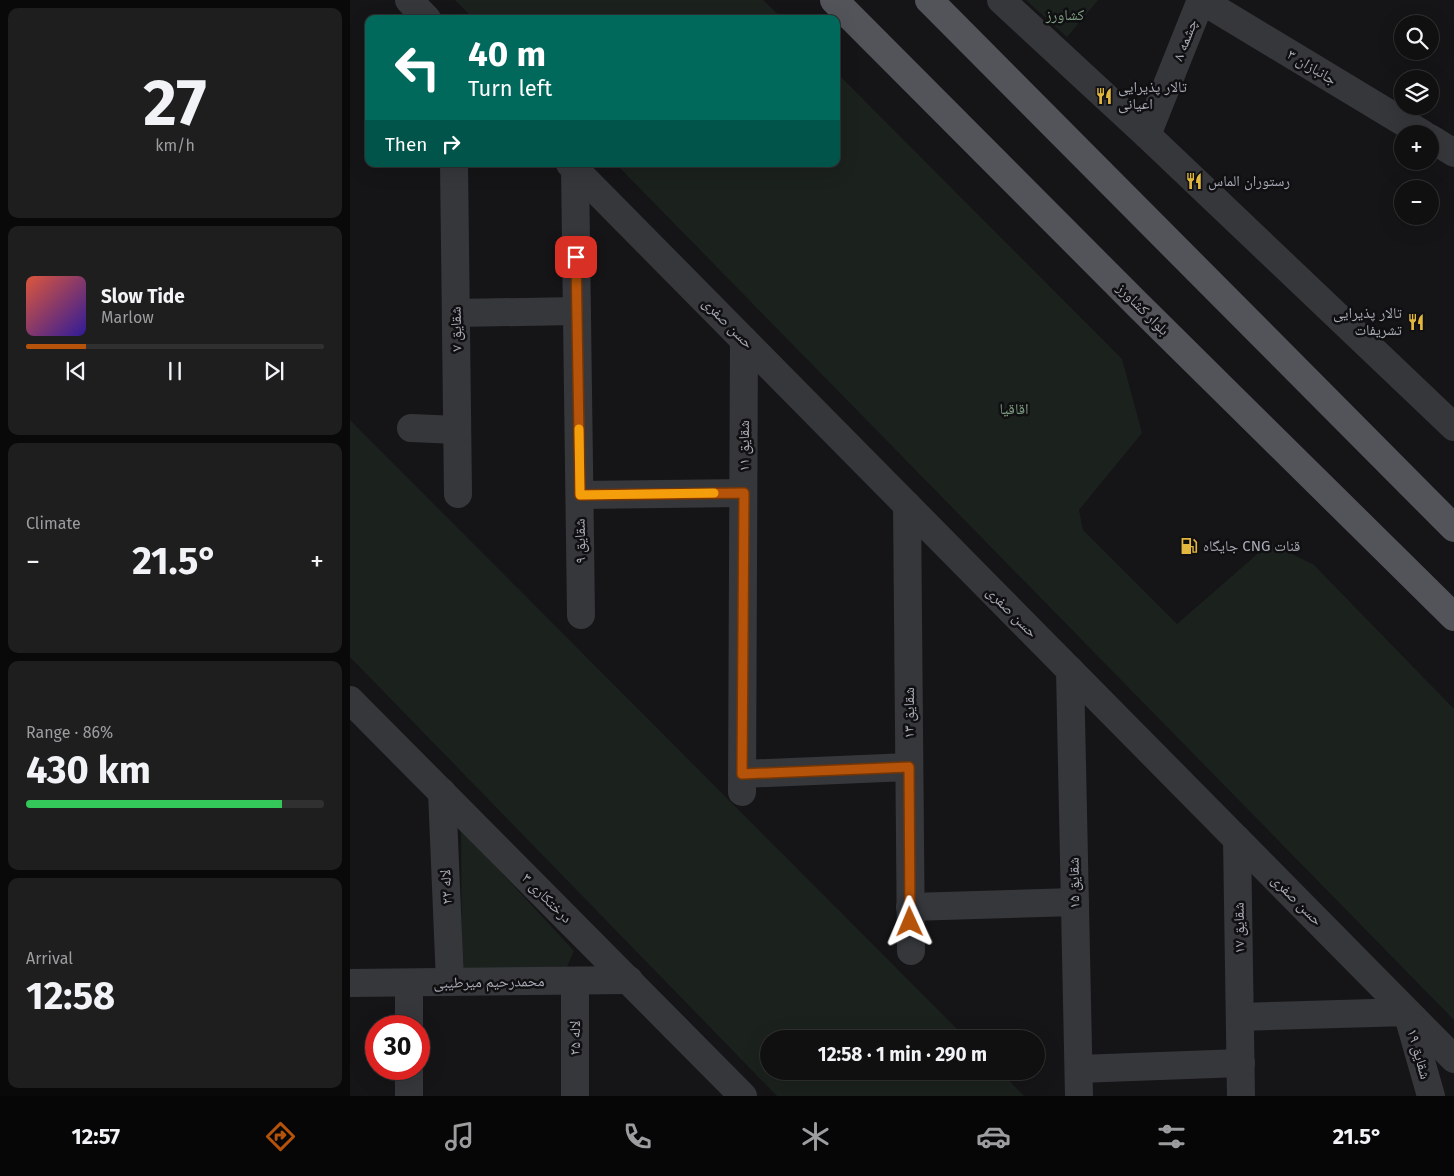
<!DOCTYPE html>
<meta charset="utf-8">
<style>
:root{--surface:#101011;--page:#1e1e1f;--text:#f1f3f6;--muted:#9c9d9f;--line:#303031;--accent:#b45309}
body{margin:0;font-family:"Fira Sans","Noto Naskh Arabic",sans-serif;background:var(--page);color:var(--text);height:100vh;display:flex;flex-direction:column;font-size:19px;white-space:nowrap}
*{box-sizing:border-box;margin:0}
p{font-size:16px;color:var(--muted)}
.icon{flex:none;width:28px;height:28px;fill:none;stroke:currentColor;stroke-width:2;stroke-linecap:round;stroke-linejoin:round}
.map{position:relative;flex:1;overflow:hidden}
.side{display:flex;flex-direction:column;gap:8px;padding:8px;background:#090909;width:350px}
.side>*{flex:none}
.hud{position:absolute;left:15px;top:15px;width:475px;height:152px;border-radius:10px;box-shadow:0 5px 20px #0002,0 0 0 1px var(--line);background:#00695c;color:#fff;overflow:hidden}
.tools{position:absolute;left:1044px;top:15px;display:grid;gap:10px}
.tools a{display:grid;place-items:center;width:45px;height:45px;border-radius:50%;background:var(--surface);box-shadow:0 5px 20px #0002,0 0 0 1px var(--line);font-size:25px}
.speed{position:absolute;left:15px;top:1015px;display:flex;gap:10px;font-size:25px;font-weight:700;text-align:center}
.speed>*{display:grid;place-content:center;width:65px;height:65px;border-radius:50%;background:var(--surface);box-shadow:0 5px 20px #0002,0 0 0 1px var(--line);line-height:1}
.speed .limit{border:8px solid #d22;background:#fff;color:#111}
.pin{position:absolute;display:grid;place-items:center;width:42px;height:42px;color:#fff;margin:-21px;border-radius:10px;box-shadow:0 2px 8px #0006}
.me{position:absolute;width:55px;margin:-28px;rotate:359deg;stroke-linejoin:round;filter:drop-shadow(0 0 4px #0008)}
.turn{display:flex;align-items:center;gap:18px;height:105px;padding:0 20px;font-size:22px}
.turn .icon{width:65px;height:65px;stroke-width:2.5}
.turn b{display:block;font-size:35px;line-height:42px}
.then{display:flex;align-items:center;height:48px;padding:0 20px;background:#0003;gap:10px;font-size:19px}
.big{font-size:38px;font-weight:700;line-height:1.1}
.side .tile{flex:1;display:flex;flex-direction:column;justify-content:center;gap:8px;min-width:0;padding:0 18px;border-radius:10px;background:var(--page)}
.side .dial{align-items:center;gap:0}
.dial b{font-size:65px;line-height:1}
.song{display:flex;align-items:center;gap:15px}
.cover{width:60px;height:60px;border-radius:8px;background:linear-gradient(135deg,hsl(10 70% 55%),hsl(250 70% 35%))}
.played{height:5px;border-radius:2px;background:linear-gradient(90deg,var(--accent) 20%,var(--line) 20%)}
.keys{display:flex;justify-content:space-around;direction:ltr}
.heat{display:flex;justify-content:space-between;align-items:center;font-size:28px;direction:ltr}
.charge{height:8px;border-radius:4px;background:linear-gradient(90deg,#34c759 86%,var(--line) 0)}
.trip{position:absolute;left:410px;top:1030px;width:285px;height:50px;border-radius:25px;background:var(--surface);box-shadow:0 5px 20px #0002,0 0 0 1px var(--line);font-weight:700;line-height:50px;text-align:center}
.menu{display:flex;height:80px;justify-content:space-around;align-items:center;background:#060607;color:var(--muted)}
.menu .icon{width:35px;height:35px}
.menu .on{color:var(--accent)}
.menu b{font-size:22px;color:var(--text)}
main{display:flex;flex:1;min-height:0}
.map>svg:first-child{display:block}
.green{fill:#1b211d}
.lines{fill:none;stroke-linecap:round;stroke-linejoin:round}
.minor{stroke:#36373b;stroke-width:28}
.major{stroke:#53545a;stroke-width:28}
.route-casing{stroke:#753606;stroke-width:12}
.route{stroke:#b45309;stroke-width:9}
.slow{stroke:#f59e0b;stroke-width:9}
.labels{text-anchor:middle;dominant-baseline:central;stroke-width:5;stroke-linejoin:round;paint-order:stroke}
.park-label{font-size:15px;fill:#80a084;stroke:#101012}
.street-label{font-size:15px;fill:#a8abb6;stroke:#101012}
.poi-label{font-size:15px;fill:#a8abb6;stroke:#101012;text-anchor:start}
</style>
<main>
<section class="side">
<div class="tile dial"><b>27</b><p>km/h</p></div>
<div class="tile">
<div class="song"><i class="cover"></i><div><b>Slow Tide</b><p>Marlow</p></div></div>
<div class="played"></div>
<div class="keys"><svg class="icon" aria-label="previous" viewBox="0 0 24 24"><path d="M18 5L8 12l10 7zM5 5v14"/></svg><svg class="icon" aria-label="pause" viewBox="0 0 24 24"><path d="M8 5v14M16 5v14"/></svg><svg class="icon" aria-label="next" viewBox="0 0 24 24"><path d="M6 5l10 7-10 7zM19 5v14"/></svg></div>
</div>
<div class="tile"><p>Climate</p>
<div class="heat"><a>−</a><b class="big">21.5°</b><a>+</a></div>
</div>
<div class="tile"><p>Range · 86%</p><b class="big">430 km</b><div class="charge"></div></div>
<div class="tile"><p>Arrival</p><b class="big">12:58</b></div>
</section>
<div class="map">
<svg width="1104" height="1096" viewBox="0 0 1104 1096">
<rect width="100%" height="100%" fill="#151517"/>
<g class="green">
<polygon points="105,0 413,0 433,19 124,19"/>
<polygon points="676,0 748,0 717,37"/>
<polygon points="486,72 772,359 792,433 729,510 733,530 827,624 920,543 964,565 1104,709 1104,1020 266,164 486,164"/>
<polygon points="0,420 617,1039 419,1039 419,1071 650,1071 674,1096 427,1096 0,657"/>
<polygon points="111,829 224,951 217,967 112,971"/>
</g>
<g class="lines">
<g class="minor">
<polyline points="59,0 77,19"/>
<polyline points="651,0 797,135 1104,427"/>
<polyline points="797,135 851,0 1073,134"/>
<polyline points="1080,138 1104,153"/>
<polyline points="104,164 108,494"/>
<polyline points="220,164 1104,1059"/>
<polyline points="225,168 231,615"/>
<polyline points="106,313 227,311"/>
<polyline points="61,428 107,430"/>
<polyline points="230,495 393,493"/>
<polyline points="557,505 561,951"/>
<polyline points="720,670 729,1096"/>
<polyline points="0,700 393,1096"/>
<polyline points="392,774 559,767"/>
<polyline points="92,792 100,982"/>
<polyline points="392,792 394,340"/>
<polyline points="887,839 891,1096"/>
<polyline points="560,907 725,902"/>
<polyline points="225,981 225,1096"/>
<polyline points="0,983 279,980"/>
<polyline points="890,1017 1057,1012 1081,1096"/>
<polyline points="59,1026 59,983"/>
<polyline points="729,1069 891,1063"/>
<polyline points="59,1096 59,1069"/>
</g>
<g class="major">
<polyline points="484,0 788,305 1104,617"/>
<polyline points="579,0 1104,528"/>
</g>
</g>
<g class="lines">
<g class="route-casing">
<polyline id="route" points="226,257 230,495 394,493 392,774 559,767 560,922"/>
</g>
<use href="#route" class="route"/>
<polyline class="slow" points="229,429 230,495 364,493"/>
</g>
<defs>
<g id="restaurant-bare" transform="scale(1.35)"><path d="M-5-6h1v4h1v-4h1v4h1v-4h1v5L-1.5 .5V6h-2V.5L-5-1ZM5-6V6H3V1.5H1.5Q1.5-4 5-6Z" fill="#e4b73f" stroke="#101012" stroke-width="2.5" paint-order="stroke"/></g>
<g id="fuel-bare" transform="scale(1.35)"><path d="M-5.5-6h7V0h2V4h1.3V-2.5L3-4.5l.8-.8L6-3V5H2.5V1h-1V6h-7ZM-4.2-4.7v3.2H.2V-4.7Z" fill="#e4b73f" stroke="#101012" stroke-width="2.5" paint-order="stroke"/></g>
</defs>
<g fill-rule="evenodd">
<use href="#restaurant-bare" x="754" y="96"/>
<use href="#restaurant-bare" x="844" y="181"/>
<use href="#restaurant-bare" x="1066" y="322"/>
<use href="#fuel-bare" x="839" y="546"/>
</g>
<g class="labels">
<g class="park-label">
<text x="715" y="15">کشاورز</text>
<text x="664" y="409">اقاقیا</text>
</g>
<g class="street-label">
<text transform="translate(835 40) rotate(-69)">چشمه ۸</text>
<text transform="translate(962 67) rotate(31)">جانبازان ۳</text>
<text transform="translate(793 309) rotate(45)">بلوار کشاورز</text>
<text transform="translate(378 323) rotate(45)">حسن صفری</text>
<text transform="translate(106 329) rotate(-91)">شقایق ۷</text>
<text transform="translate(394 446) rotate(-90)">شقایق ۱۱</text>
<text transform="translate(230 541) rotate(-91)">شقایق ۹</text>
<text transform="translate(662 612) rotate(45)">حسن صفری</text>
<text transform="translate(559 713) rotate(-90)">شقایق ۱۳</text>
<text transform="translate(724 883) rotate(-91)">شقایق ۱۵</text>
<text transform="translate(96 887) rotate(-93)">لاله ۲۲</text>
<text transform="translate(197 898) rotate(45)">درختکاری ۳</text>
<text transform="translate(947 900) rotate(45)">حسن صفری</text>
<text transform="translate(889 928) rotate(-91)">شقایق ۱۷</text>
<text transform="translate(139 982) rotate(-1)">محمدرحیم میرطیبی</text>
<text transform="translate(225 1038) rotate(-90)">لاله ۲۵</text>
<text transform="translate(1069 1054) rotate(74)">شقایق ۱۹</text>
</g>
<g class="poi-label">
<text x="768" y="87">تالار پذیرایی<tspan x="768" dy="17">اعیانی</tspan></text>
<text x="858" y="181">رستوران الماس</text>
<text x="1052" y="313" text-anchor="end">تالار پذیرایی<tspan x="1052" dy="17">تشریفات</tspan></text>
<text x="853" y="546">جایگاه CNG قنات</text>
</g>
</g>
</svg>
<div class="tools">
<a><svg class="icon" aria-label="search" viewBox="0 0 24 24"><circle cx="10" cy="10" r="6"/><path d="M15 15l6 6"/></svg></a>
<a><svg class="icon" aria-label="layers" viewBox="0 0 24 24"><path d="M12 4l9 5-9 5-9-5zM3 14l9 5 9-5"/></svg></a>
<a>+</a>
<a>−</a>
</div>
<div class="speed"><div class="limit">30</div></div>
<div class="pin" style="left:226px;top:257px;background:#d93025"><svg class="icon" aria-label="arrive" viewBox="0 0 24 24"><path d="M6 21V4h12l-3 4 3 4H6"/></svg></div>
<svg class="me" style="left:560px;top:922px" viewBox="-20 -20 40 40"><path d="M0-17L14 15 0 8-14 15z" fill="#b45309" stroke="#fff" stroke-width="4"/></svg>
<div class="trip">12:58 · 1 min · 290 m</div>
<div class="hud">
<div class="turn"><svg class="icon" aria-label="left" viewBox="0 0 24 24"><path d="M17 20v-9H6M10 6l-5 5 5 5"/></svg><div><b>40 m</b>Turn left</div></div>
<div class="then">Then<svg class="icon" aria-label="right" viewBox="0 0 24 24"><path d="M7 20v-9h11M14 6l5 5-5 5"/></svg></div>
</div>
</div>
</main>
<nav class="menu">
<b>12:57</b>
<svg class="icon on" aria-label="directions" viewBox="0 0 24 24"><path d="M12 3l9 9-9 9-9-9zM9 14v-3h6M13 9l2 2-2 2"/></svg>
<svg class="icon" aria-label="music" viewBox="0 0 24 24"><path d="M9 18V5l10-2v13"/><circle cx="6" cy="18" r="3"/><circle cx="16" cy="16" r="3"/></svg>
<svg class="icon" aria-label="phone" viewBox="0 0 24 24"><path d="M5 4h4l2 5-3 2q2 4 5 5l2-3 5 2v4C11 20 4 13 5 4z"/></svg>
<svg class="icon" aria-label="climate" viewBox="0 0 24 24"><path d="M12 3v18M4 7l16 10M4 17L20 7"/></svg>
<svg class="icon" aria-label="car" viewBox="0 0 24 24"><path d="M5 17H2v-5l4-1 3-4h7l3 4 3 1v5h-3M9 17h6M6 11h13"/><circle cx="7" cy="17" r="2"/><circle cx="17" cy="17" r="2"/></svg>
<svg class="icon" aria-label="filters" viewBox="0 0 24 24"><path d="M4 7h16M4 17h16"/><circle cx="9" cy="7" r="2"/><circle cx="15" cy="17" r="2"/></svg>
<b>21.5°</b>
</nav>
